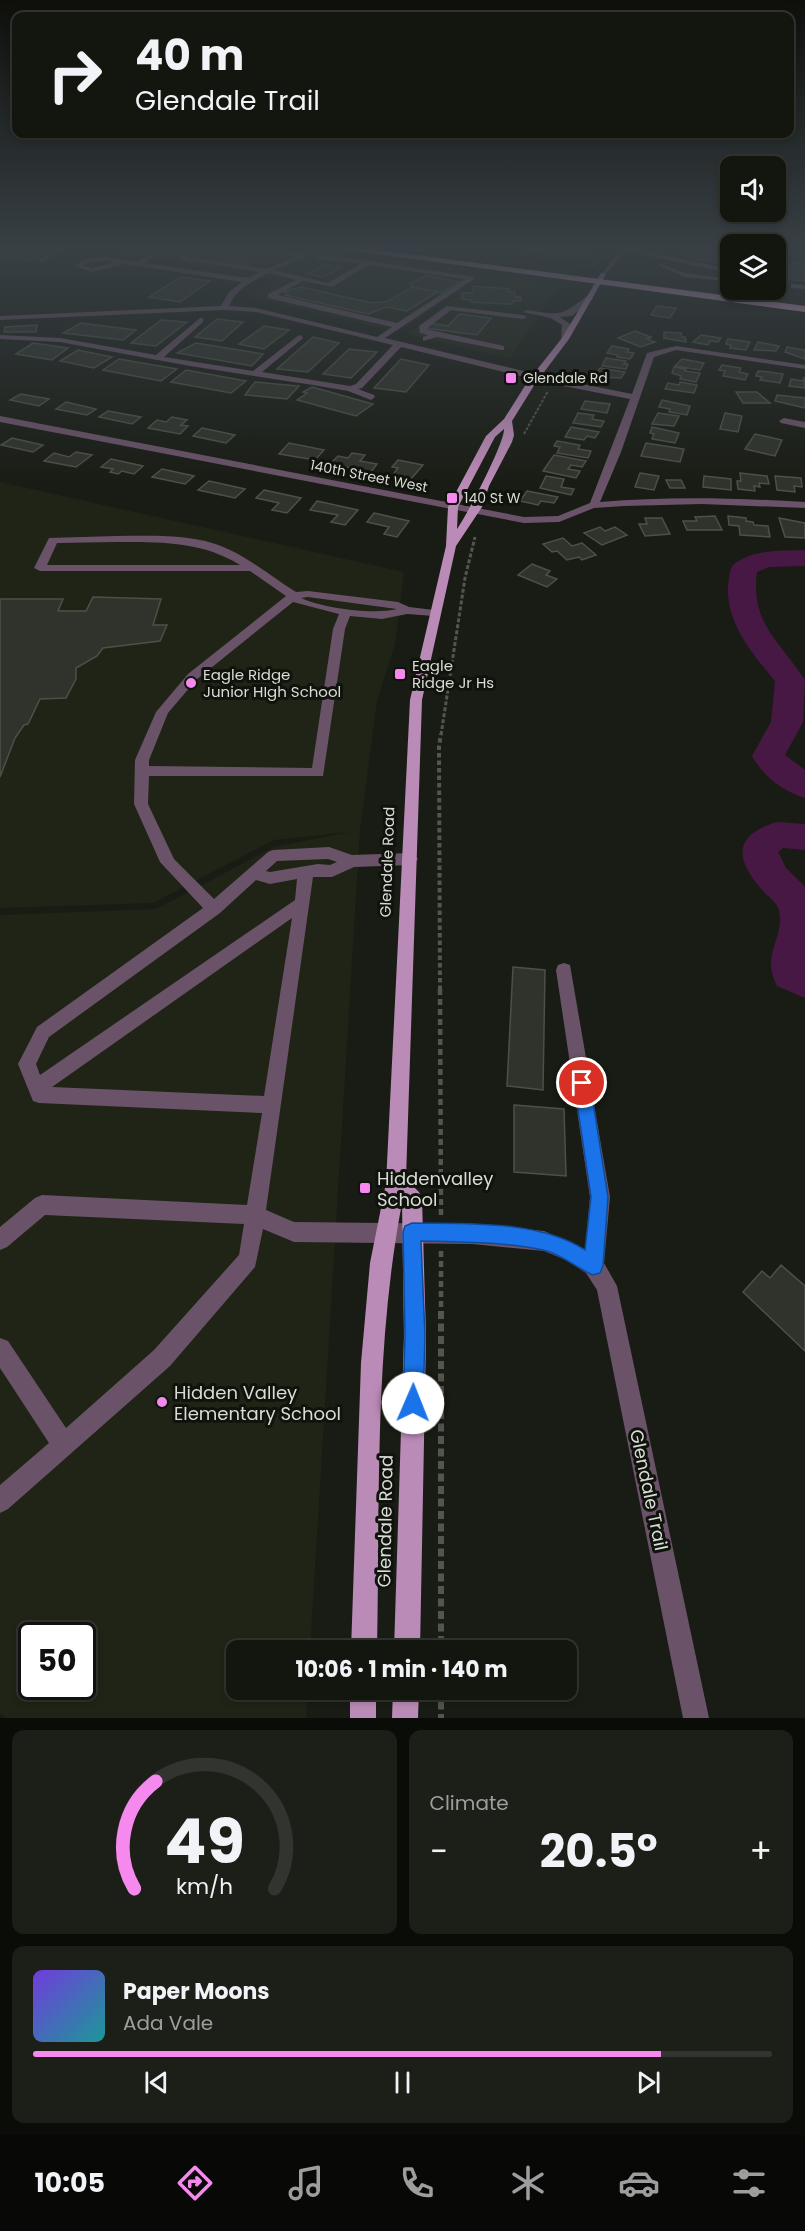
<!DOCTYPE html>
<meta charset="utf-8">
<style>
:root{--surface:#13150f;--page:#1c1e18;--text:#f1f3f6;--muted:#9d9f9e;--line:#32342f;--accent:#f589ee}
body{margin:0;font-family:Poppins,sans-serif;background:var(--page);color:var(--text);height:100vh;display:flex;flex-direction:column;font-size:22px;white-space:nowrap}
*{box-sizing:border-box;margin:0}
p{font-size:20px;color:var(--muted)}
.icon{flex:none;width:33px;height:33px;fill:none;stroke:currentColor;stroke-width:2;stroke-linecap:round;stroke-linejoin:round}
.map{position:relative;height:1718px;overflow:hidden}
.side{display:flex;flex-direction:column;gap:12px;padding:12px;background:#0a0c08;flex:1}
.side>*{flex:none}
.top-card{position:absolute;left:12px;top:12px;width:782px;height:126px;border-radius:12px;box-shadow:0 3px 9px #0003,0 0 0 2px var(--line);background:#13150f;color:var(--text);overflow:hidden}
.tools{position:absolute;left:720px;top:156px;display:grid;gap:12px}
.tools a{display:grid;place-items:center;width:66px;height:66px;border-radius:12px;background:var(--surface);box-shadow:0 3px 9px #0003,0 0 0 2px var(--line);font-size:30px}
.speed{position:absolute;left:18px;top:1622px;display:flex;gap:12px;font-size:30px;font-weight:700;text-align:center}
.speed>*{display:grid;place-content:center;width:78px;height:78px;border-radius:50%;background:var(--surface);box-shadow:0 3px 9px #0003,0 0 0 2px var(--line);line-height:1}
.speed .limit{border:3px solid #111;border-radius:9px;background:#fff;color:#111}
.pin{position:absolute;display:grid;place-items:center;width:51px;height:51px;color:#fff;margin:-26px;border:3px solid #fff;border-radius:50%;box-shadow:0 2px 6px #0007}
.me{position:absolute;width:66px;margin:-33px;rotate:1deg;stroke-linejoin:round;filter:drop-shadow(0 0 4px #0008)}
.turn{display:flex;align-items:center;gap:21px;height:126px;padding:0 24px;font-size:27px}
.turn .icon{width:78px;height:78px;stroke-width:2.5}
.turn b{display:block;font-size:42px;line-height:51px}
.big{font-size:45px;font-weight:700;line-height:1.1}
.side .tile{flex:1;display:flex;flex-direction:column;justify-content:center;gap:9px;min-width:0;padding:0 21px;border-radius:12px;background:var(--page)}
.side .dial{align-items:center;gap:0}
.dial svg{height:156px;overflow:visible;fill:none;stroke:var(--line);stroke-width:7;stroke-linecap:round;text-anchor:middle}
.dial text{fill:var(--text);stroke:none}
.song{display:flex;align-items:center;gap:18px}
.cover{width:72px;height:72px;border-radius:9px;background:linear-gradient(135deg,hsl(260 70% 55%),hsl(180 70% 35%))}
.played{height:6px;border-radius:3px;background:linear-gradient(90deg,var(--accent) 85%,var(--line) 85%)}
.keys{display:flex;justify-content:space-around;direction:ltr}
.heat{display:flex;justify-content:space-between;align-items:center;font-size:33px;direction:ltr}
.side .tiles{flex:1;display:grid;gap:12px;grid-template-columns:1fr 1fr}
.tile:last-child{grid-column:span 2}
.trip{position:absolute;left:226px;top:1640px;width:351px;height:60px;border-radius:12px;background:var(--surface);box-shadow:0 3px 9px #0003,0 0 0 2px var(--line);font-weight:700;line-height:60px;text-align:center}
.dock{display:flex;height:96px;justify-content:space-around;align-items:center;background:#080806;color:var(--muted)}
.dock .icon{width:42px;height:42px}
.dock .current{color:var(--accent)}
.dock b{font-size:27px;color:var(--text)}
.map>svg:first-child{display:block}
.built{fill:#1f2416;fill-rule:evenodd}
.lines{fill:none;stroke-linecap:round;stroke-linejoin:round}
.river{fill:#481845;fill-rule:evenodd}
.building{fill:#30332b;stroke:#4d5047;stroke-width:1.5}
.path-far5{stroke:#53564f;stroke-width:1.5;stroke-dasharray:2 1.5;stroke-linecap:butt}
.path-far4{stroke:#53564f;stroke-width:2;stroke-dasharray:3 1.5;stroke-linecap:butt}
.path-far3{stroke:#53564f;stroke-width:3;stroke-dasharray:4 2;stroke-linecap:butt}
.path-far2{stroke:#53564f;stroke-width:4;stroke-dasharray:4.5 3;stroke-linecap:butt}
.path-far1{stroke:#53564f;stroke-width:4.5;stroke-dasharray:6 4;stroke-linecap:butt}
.path{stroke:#53564f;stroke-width:6;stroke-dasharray:8 4.5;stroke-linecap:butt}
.minor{fill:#6a5368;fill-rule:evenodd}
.major{fill:#bb8bb7;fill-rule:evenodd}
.highway{fill:#dca2d6;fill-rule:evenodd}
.route{fill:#1a73e8;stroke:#114b97;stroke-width:1.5}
.poi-dot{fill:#f589ee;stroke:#10130c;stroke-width:2}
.labels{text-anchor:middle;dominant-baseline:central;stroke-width:6;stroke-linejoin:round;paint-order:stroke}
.far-poi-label{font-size:14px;fill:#d9dbd6;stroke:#10130c;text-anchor:start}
.far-street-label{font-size:14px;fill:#d9dbd6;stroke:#10130c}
.poi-label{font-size:15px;fill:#d9dbd6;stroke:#10130c;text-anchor:start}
.street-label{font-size:15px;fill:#d9dbd6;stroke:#10130c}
.near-poi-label{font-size:18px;fill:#d9dbd6;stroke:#10130c;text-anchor:start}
.near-street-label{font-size:18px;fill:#d9dbd6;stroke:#10130c}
</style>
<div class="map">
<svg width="805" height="1718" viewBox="0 0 805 1718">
<rect width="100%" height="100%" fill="#191c14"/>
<g class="built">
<polygon points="98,246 288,246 447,267 486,275 397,332 248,296 277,280 92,249"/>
<polygon points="442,246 616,246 583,262"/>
<polygon points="490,275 561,284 509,359 408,334 461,292"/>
<path d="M0 482 404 572 395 644 377 701 360 830 310 1650H237V1689H308L306 1718H6L0 1714V915L156 909 274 847 349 832 274 840 153 903 0 908ZM32 1635H82V1686H32Z"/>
</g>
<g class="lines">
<g class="river">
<path d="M805 550V566L769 567 757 572C750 623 780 642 805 680L803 722 785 755 805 770V798C782 791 764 777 752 756L771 722 775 681C751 652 722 618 729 578 730 571 731 565 737 562 757 549 782 551 805 550Z"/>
<path d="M777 822 805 824V850L783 848 778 852 786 868 805 887V998L777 986C760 952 785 941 779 910 777 902 767 896 762 890 734 858 734 835 777 822Z"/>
</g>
</g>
<g class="building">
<polygon points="0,246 17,246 51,251 32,260 5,257 0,259"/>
<polygon points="132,246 157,246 145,252 125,249"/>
<polygon points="688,250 730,255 730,264 683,258"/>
<polygon points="202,252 254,259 244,266 192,258"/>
<polygon points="792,262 805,264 805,281 785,279"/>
<polygon points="325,264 342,267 323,277 307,274"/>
<polygon points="426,275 459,282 441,293 412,287 410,284"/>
<polygon points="180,277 210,281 180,302 149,297"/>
<polygon points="473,286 509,289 509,292 514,292 515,297 521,297 521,301 513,301 513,304 505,304 471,302 471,300 462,299 462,293 473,293"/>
<polygon points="301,287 372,303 388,301 412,287 437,292 407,311 387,307 368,314 285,295 288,294 283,292"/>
<polygon points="657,306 676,308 670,318 651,315"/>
<polygon points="459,314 491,318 477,335 425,328 429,323 448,326"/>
<polygon points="217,319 243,322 222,341 195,337"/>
<polygon points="161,320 187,322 156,346 131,343"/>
<polygon points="81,323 136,330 123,340 63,333"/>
<polygon points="37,325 36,332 4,332 5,327"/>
<polygon points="264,326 289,330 264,349 239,344"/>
<polygon points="635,331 651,337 647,339 655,342 641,347 618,338"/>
<polygon points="664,332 681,333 682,337 685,337 686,342 664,338"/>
<polygon points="701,335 721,338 718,342 710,341 708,345 693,342"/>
<polygon points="313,337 339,343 308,372 277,369"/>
<polygon points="728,339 750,342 746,350 730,348 731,345 726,344"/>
<polygon points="758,342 779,346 776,351 754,350"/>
<polygon points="33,343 68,348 52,360 16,354"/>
<polygon points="196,343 263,354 252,366 177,353"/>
<polygon points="612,346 629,349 627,352 634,353 630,359 617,357 618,355 607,353"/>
<polygon points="787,347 805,350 805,359 785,352"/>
<polygon points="349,349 377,352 351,378 323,374"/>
<polygon points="78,350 112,357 94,368 60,361"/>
<polygon points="606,358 626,361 624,364 628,364 626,369 602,366"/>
<polygon points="119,359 177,369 161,381 103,370"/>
<polygon points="401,359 429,365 406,392 374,388"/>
<polygon points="682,359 704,363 700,370 675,366"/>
<polygon points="722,365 741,368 739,372 748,374 745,380 723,376 725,371 719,370"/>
<polygon points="674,367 686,369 685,371 700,373 696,382 680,379 681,376 672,373"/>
<polygon points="600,368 625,372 621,378 594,377"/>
<polygon points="186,370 246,381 231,393 171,382"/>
<polygon points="758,371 769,372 783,374 780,383 760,380 762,377 756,376"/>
<polygon points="804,377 805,388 789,386 791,379 803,381"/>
<polygon points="255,382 299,386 287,399 245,395"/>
<polygon points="680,382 697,385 694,393 665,389 668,383 679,385"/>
<polygon points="312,387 373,404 356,416 297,400 307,393 303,392"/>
<polygon points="736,392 757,392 770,403 743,403"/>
<polygon points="21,394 49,399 39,406 10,400"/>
<polygon points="777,395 805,398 805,408 775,401"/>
<polygon points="662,400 690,406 687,415 669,412 670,409 659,407"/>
<polygon points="585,401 610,404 607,413 581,409"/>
<polygon points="66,402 96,409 87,415 56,409"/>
<polygon points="108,411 141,417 132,424 99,417"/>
<polygon points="578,413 594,415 592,419 604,421 601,427 573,423"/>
<polygon points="658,413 679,416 674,426 652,424"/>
<polygon points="725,413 742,416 738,432 720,429"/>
<polygon points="172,417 187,420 181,425 188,426 180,434 148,428 157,420 166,422"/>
<polygon points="571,427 599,432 595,438 587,436 584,440 565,437"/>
<polygon points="652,427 679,433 675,443 652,439 654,434 650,433"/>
<polygon points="202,428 235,435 226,443 193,436"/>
<polygon points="755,434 782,440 775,456 745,449"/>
<polygon points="12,438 43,445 33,452 1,445"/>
<polygon points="557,441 580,445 578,449 591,451 588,458 557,453 560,447 554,446"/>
<polygon points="289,443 324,450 315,460 279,454"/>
<polygon points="646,443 684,449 680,462 641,456"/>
<polygon points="76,452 92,455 76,467 44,461 54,453 69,457"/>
<polygon points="352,453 365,455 360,461 377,464 371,472 330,464 338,456 348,458"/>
<polygon points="554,455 586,461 582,467 571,465 568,469 580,471 576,478 543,471"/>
<polygon points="111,459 143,466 134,474 122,471 118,474 110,472 113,469 101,467"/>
<polygon points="398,460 423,465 411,479 392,476 398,468 392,467"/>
<polygon points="162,469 194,476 185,484 152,477"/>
<polygon points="640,473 659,476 654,490 635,487"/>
<polygon points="740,473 767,476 769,484 759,483 760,487 754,486 755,491 738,489 737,481 741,481"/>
<polygon points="546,476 564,479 561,487 574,489 571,495 540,488"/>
<polygon points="704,476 731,479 731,490 703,487"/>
<polygon points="775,476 801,478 802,487 794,486 795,492 777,490"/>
<polygon points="666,480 681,480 685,488 670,488"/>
<polygon points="209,481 245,489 235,498 198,490"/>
<polygon points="264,490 301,498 287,513 272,510 279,503 256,498"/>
<polygon points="527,491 558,497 554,503 541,501 538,505 520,501"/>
<polygon points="317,501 358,510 345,525 331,522 338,515 310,510"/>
<polygon points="374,513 409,521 397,537 384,534 389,527 367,522"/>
<polygon points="715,516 722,530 687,530 683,521 697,521 695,517"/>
<polygon points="728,516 746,518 746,521 753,522 754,525 768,526 770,537 740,535 739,526 729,525"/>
<polygon points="645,518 662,518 670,534 645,536 639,524 647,524"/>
<polygon points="779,518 805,523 805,538 785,537"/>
<polygon points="600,527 605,531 615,527 627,535 602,545 584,533"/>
<polygon points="563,538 572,546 582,543 596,555 582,560 579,557 567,560 557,551 552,552 543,544"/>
<polygon points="532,564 550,571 546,575 557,579 547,587 518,575"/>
<polygon points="93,597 161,599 153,625 167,625 160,641 103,648 97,656 76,668 76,679 66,698 40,699 28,724 24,725 15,738 0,777 0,599 63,599 58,611 86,611"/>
<polygon points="513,967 545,970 543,1090 507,1086"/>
<polygon points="514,1105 564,1109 566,1176 514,1172"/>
<polygon points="781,1265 805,1286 805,1351 743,1292 762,1271 770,1278"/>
</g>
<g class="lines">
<g class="path-far5">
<polyline points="580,264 596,266"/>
<polyline points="592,265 603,255"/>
</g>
<polyline class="path-far4" points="524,434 548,391"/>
<polyline class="path-far3" points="441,735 465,578 475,537"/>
<polyline class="path-far2" points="440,990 439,746 441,734"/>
<g class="path-far1">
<polyline points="440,989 441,1217"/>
<polyline points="441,1251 441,1312"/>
</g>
<g class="path">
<polyline points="441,1311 441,1650"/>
<polyline points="441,1689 441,1718"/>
</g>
<g class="minor">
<polygon points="61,246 68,246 42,262 37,261"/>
<path d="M163 246H170L145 263 248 278 260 272 178 259 196 246H203L187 258 267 269 294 257 241 246 300 254 320 246H328L315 253 474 277V279L385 338 553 378 632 394 647 353 676 346 805 365V369L676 350 654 357 621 452 600 502C669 496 737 498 805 502V508L702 504 624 506 594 508 559 522 524 523 0 422V416L524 517 558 516 590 503 630 399 553 384 401 347 362 388 358 389 374 395 375 397 371 400 348 391 313 385 190 366 60 342 0 339V335L60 338 156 355 200 318H203V322L164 357 253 371 299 335 303 337 302 339 262 372 350 386 356 384 393 345 256 312 224 310 0 320V316L221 306 229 292 242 282 125 264 92 272 74 266C92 252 115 258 137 262ZM309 255 318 259 360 264 328 283 275 270ZM107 261 115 262 92 268 83 266 90 262ZM368 265 465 279 397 323 278 295 303 281 332 287ZM269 273 296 280 268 294V298L392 327 377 337 256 308 229 306C237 288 253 281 269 273Z"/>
<polygon points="517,246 573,252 580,246 586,246 575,256 519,249"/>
<polygon points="637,246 640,248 638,250 730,269 730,273 630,252 623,254 605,275 601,275 619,252"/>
<polygon points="658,263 685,273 730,279 726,281 684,277 658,265"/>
<polygon points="791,284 805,285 805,289 791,288"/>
<path d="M587 296 594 298 572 316 560 317 570 324 569 339 565 341 561 339 562 325 551 318 523 312 527 310C560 315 560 317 587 296Z"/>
<polygon points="447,306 523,315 527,317 523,319 451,310 426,329 504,346 504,350 501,350 437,337 423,341 423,337 428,335 420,333 419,326"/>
<polygon points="784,418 805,422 805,428 781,423 779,421"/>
<path d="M116 536C153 536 196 533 230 550 253 561 274 578 296 592L308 591 398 602 409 607 434 610 440 613 434 616 407 614 382 619 350 616 345 629 323 776H149L148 804 174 859 214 899 268 852 273 850 329 847 352 855 410 853 415 855 418 859 415 863 410 865 354 867 332 877H313L266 1210 294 1222 472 1224 544 1231 585 1249 590 1197 556 970 558 965 564 963 570 965 610 1197 604 1263 617 1286 709 1718H683L597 1290 586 1273 566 1260 544 1251 472 1244 294 1242 263 1229 255 1267 170 1366 8 1509 0 1513V1485L49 1443 0 1368V1338L8 1341 66 1428 154 1350 239 1255 244 1224 45 1215 7 1247 0 1250V1227L35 1198 42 1195 247 1205 262 1113 39 1103 33 1101 18 1064 37 1027 203 908 160 862 134 804 135 760 156 712 188 674 286 596 250 571H40L34 568 49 538ZM116 542C159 542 202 541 240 565H47L57 543ZM308 597 397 609C374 615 322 608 301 598ZM293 602 339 614 333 629 312 768 149 766V760L168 713 196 680ZM328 859 337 862 330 865 318 864 270 872 266 871 277 861ZM297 879 295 900 40 1075 36 1064 49 1037 220 913 256 880 270 884ZM292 918 264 1096 52 1087Z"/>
</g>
<g class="major">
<path d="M601 273 606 274 569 339 535 384 512 421 514 435 512 442 489 486 482 507 456 546 422 700 406 1179 419 1192 422 1199 426 1336 420 1650H394L404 1336 402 1203C374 1349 380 1501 377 1650H351L361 1363 370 1263 386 1183 410 700 446 546 448 507 486 436 504 419 528 381 562 338ZM504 429C505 442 467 515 457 529L458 507 495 437Z"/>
<rect x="350" y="1689" width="26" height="29"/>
<polygon points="393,1689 419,1689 418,1718 392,1718"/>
</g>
<polygon class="highway" points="329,246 348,246 805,306 805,312 333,248"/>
</g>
<linearGradient id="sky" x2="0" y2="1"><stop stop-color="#0e0f0b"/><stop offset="0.51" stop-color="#384045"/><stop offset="1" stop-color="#384045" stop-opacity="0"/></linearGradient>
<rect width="805" height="486" fill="url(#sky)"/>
<path class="route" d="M582 1076 588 1078 590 1083 608 1197 603 1266 600 1273 593 1275C576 1268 562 1254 543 1250 506 1242 459 1242 421 1241L425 1336 423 1403 420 1410 413 1413 406 1410 403 1403 405 1336 403 1232 405 1226 412 1223C465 1224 540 1220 585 1250L591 1197 574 1083 576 1078Z"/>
<g class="poi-dot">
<rect x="505" y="372" width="12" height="12" rx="3"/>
<rect x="446" y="492" width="12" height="12" rx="3"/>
<rect x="394" y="668" width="12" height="12" rx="3"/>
<circle cx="191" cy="683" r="6"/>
<rect x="359" y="1182" width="12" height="12" rx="3"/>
<circle cx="162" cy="1402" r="6"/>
</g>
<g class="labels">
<g class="far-poi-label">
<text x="523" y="378">Glendale Rd</text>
<text x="464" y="498">140 St W</text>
</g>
<g class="far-street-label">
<text transform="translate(369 476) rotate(11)">140th Street West</text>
</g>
<g class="poi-label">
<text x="412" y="665">Eagle<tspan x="412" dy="17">Ridge Jr Hs</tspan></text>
<text x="203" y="674">Eagle Ridge<tspan x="203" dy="17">Junior HIgh School</tspan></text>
</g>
<g class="street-label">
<text transform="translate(387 862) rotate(-88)">Glendale Road</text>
</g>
<g class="near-poi-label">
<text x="377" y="1178">Hiddenvalley<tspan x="377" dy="21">School</tspan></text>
<text x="174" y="1392">Hidden Valley<tspan x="174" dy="21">Elementary School</tspan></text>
</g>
<g class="near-street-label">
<text transform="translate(649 1490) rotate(78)">Glendale Trail</text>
<text transform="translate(385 1521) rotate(-89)">Glendale Road</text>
</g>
</g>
</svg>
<div class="tools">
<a><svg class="icon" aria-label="sound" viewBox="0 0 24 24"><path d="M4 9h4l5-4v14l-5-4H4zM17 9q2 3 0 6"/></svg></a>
<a><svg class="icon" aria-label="layers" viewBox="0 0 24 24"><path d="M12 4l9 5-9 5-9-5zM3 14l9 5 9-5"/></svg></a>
</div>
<div class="speed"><div class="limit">50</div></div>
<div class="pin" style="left:582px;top:1083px;background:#d93025"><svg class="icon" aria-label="arrive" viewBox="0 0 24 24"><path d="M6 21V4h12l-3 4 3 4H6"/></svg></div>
<svg class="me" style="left:413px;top:1403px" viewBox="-20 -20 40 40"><circle r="19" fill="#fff"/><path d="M0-13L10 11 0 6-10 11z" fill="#1a73e8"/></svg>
<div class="trip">10:06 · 1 min · 140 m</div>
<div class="top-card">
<div class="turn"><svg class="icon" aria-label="right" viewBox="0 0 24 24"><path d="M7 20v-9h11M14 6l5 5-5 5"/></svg><div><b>40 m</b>Glendale Trail</div></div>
</div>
</div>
<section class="side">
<div class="tiles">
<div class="tile dial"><svg viewBox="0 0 100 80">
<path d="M14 69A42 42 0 1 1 86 69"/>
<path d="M14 69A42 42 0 0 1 25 14" stroke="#f589ee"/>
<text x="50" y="56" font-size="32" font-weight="700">49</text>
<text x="50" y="72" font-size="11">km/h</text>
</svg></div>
<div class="tile"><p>Climate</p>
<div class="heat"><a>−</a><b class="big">20.5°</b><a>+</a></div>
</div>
<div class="tile">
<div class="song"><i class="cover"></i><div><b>Paper Moons</b><p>Ada Vale</p></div></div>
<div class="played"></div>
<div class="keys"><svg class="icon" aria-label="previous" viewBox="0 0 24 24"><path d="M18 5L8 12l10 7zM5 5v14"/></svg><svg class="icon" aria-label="pause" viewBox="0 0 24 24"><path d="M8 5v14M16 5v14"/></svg><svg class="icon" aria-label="next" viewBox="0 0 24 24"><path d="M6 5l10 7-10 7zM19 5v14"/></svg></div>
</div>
</div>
</section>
<nav class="dock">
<b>10:05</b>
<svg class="icon current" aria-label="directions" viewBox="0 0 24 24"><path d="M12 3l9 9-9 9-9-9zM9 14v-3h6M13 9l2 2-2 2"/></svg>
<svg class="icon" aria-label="music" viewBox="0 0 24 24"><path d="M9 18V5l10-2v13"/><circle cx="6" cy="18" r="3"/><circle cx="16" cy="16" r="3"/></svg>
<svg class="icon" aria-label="phone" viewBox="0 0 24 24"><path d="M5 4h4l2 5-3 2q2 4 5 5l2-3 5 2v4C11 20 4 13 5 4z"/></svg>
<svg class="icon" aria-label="climate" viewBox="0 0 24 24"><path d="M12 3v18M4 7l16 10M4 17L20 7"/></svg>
<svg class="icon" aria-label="car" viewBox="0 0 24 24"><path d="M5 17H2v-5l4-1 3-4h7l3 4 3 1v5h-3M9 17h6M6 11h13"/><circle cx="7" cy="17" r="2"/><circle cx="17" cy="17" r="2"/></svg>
<svg class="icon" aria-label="filters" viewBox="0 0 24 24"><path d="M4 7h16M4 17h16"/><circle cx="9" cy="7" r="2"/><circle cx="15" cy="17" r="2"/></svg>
</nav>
